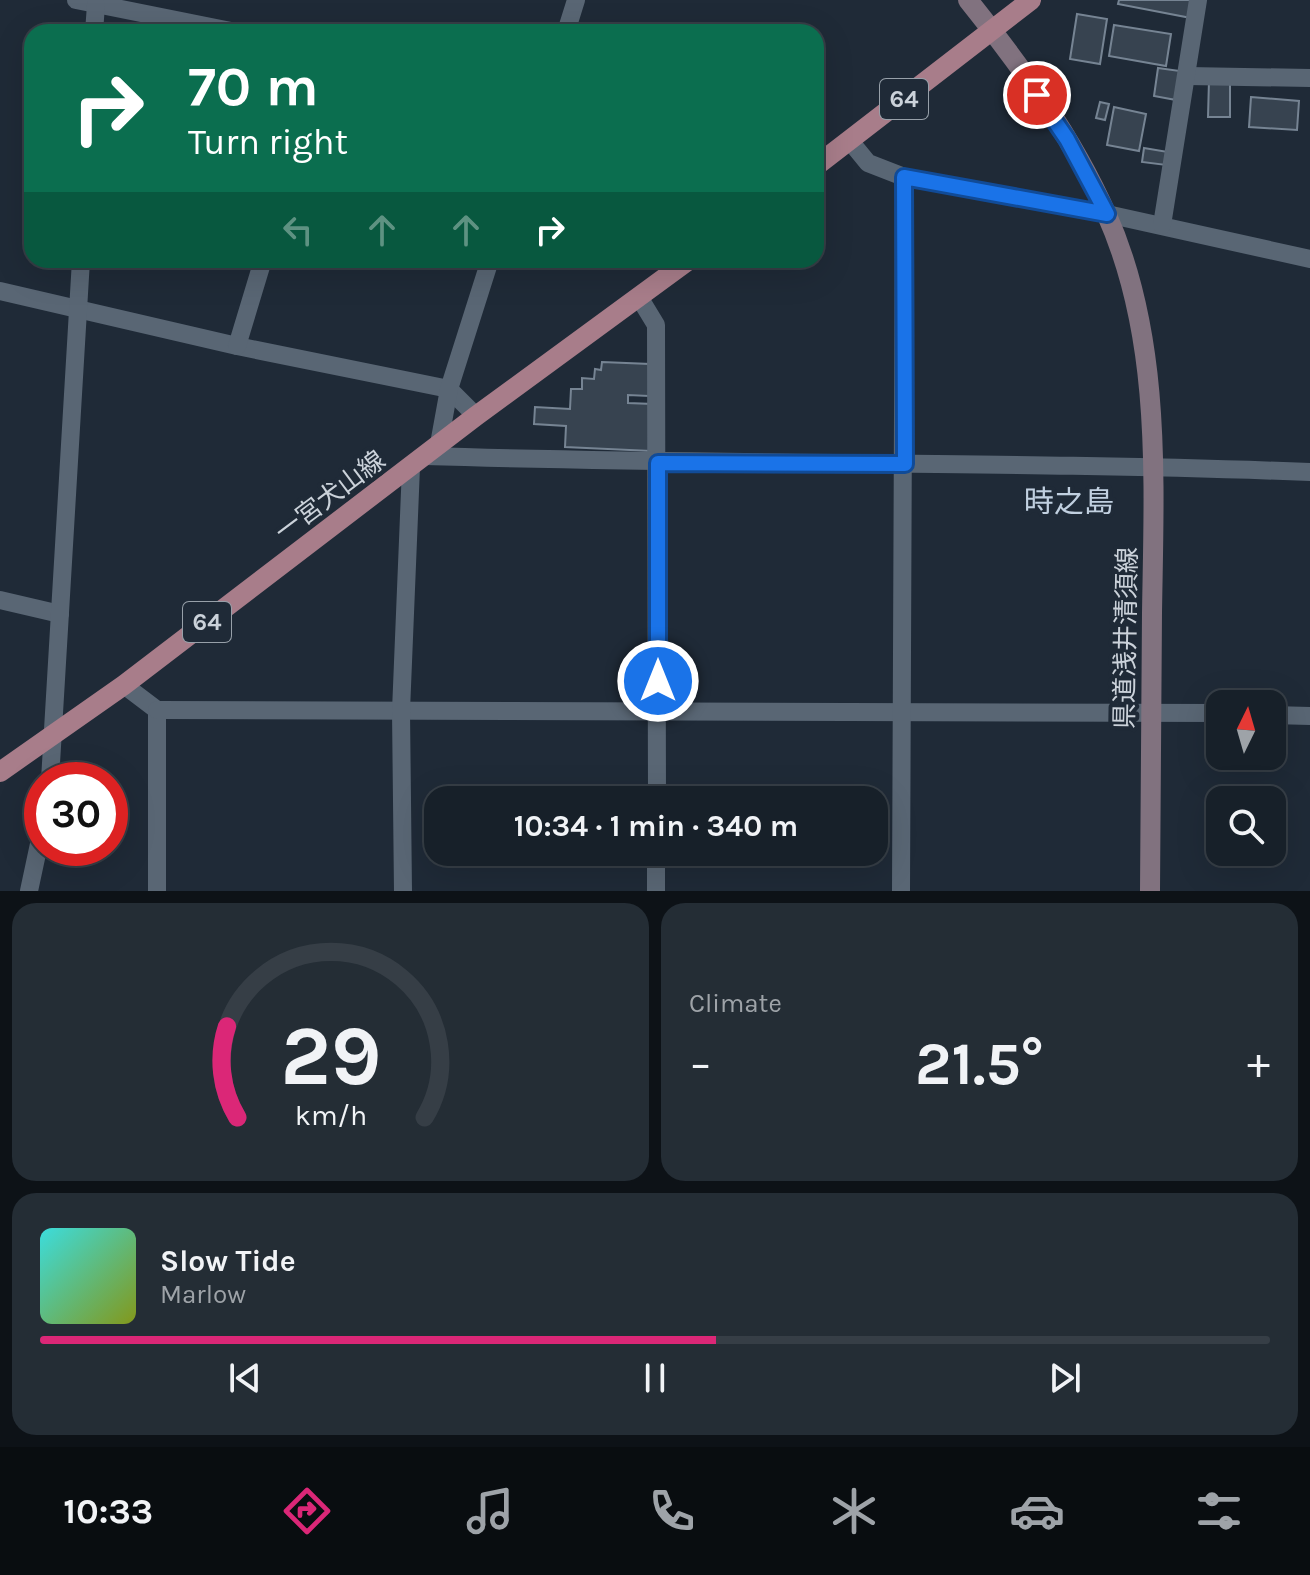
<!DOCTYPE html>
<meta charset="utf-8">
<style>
:root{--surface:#172029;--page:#242d35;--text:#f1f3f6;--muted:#9ea3a8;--line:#363e46;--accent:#db2777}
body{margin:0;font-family:Karla,"Noto Sans JP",sans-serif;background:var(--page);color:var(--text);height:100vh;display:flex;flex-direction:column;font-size:30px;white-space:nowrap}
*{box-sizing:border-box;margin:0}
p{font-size:26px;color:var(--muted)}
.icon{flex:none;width:44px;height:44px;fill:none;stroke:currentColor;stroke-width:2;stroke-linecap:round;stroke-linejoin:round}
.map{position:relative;height:891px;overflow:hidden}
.side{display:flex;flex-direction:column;gap:12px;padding:12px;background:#0d1217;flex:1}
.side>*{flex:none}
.banner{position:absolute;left:24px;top:24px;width:800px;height:244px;border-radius:24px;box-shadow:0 8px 32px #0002,0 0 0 2px var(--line);background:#0b6e4f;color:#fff;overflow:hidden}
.needle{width:52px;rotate:5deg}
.fabs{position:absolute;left:1206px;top:690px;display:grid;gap:16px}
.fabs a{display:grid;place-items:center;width:80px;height:80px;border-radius:16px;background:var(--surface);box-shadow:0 8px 32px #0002,0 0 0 2px var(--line);font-size:40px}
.speed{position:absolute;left:24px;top:762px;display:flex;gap:16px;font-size:40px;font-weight:700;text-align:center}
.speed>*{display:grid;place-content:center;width:104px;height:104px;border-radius:50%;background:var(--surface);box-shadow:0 8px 32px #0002,0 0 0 2px var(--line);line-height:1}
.speed .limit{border:12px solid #d22;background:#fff;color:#111}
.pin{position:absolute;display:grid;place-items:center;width:68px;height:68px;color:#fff;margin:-34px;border:4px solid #fff;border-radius:50%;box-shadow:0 2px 8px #0007}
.me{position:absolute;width:88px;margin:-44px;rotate:0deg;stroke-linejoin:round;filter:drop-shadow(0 0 6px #0008)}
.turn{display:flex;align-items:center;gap:28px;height:168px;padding:0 32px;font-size:36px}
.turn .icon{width:104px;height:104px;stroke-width:2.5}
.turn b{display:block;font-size:56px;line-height:68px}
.lanes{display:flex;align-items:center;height:76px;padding:0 32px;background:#0003;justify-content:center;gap:40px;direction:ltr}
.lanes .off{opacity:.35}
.big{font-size:60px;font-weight:700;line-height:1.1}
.side .card{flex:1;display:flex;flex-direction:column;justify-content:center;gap:12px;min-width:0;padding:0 28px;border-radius:24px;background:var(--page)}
.side .dial{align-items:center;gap:0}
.dial svg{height:208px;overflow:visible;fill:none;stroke:var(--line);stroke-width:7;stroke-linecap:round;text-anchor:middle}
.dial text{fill:var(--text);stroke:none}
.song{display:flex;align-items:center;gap:24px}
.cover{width:96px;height:96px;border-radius:12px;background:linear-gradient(135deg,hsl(180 70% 55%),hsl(70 70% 35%))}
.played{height:8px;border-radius:4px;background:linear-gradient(90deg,var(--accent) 55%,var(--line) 55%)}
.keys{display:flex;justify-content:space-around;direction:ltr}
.heat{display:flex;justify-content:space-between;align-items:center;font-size:44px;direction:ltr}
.side .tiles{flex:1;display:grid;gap:12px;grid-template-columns:1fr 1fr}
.card:last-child{grid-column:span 2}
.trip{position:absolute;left:424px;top:786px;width:464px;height:80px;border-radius:24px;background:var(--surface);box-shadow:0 8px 32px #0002,0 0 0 2px var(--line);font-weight:700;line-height:80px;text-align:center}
.dock{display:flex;height:128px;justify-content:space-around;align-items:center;background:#090d10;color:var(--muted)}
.dock .icon{width:56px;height:56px}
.dock .current{color:var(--accent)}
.dock b{font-size:36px;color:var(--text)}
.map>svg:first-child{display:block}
.building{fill:#374350;stroke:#768493;stroke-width:2}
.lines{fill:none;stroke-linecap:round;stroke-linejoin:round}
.street{stroke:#596674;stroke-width:18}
.secondary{stroke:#81727f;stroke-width:20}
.primary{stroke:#a87d8a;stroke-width:20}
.route-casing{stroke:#114b97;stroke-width:20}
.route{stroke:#1a73e8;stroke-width:14}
.labels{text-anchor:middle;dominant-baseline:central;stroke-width:8;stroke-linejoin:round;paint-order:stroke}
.shield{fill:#1f2a37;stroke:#97a0a9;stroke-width:2}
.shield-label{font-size:24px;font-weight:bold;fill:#cbd2da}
.street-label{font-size:26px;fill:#cbd2da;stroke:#1f2a37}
.quarter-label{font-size:30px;fill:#c1d0e0;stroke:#1f2a37}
</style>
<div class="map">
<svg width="1310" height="891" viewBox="0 0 1310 891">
<rect width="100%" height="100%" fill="#1f2a37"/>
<g class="building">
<polygon points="1119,0 1194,0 1191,18 1118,4"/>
<polygon points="1077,14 1107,19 1100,64 1070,59"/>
<polygon points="1114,25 1171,34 1166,66 1109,56"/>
<polygon points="1158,68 1180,71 1176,100 1154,96"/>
<polygon points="1209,80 1230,80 1230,117 1208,117"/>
<polygon points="1251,97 1299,101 1297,130 1249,127"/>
<polygon points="1100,102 1109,104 1105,120 1096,118"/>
<polygon points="1114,107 1146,114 1139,151 1107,145"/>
<polygon points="1144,148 1168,152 1166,165 1142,162"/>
<polygon points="602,362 650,364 649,396 628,395 628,403 653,404 651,451 565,447 566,426 534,424 535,407 570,409 571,389 582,389 582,378 594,379 595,369 601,370"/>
</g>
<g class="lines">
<g class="street">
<polyline points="76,0 236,32"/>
<polyline points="94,32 96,5"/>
<polyline points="566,32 576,0"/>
<polyline points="1188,76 1310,78"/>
<polyline points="850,141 868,163 904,177 1107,214 1310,259"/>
<polyline points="1162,225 1198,0"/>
<polyline points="0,291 237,346 449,389 476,416"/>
<polyline points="639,297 656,325 657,800"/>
<polyline points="237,346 263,260"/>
<polyline points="439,444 449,389 490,260"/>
<path d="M425 456C720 465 1015 461 1310 472"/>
<polyline points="0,600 60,614"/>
<polyline points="124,685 157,710 157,891"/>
<polyline points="157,710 1220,713"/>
<polyline points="1272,715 1310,716"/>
<polyline points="50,780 81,260"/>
<polyline points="29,891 42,830"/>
<polyline points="403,891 401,711 411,467"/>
<polyline points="656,891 656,852"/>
<polyline points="901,891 904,177"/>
</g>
<path class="secondary" d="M968 0C1020 65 1072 136 1106 213 1162 337 1154 480 1152 613 1151 705 1151 798 1150 891"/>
<g class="primary">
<polyline points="816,166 1031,0"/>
<polyline points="0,772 124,685 476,416 689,260"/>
</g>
</g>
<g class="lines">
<g class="route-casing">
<polyline id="route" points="658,681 658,463 905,464 904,177 1107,214 1067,139 1037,95"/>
</g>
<use href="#route" class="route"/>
</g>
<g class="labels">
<g class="shield">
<rect x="880" y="79" width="48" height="40" rx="6"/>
<rect x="183" y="602" width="48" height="40" rx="6"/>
</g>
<g class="shield-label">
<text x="904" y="99">64</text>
<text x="207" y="622">64</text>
</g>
<g class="street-label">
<text transform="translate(330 496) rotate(-37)">一宮犬山線</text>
<text transform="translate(1126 638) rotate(-89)">県道浅井清須線</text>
</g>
<g class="quarter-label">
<text x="1069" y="502">時之島</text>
</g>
</g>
</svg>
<div class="fabs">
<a><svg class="needle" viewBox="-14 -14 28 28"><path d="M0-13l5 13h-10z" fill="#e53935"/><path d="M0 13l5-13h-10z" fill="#9ea3a8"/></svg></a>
<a><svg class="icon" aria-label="search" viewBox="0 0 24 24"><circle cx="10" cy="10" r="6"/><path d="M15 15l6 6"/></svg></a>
</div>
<div class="speed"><div class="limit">30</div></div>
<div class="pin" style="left:1037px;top:95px;background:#d93025"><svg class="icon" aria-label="arrive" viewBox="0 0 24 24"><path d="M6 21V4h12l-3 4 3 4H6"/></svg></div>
<svg class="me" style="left:658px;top:681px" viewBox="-20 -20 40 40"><circle r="17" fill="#1a73e8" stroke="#fff" stroke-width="3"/><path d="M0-11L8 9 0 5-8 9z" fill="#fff"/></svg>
<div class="trip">10:34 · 1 min · 340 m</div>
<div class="banner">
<div class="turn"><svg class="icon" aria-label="right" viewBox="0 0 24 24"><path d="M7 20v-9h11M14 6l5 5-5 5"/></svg><div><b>70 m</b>Turn right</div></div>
<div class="lanes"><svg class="icon off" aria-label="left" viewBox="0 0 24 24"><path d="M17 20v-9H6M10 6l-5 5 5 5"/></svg><svg class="icon off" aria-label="ahead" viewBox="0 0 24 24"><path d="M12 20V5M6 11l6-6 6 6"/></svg><svg class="icon off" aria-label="ahead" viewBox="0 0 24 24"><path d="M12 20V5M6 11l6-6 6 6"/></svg><svg class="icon" aria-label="right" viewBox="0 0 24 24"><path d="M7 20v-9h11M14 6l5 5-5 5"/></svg></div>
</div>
</div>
<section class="side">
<div class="tiles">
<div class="card dial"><svg viewBox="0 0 100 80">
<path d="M14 69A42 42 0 1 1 86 69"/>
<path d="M14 69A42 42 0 0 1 10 34" stroke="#db2777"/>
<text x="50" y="56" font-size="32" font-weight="700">29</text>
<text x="50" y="72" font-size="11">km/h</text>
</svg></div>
<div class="card"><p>Climate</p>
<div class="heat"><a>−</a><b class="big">21.5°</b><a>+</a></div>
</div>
<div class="card">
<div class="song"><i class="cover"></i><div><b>Slow Tide</b><p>Marlow</p></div></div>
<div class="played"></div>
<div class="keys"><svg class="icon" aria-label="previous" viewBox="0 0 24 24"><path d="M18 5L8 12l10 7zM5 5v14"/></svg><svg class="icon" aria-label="pause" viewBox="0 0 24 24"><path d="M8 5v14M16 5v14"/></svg><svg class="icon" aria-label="next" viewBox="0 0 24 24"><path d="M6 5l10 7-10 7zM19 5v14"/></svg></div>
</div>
</div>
</section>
<nav class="dock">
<b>10:33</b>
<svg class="icon current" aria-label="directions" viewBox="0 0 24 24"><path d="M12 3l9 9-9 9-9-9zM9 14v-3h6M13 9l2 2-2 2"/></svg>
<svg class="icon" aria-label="music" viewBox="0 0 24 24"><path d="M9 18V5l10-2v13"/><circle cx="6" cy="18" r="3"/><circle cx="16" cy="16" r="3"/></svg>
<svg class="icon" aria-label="phone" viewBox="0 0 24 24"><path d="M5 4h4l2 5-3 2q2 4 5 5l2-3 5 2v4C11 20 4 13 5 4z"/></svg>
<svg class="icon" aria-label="climate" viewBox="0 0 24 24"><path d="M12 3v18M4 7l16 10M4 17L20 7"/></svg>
<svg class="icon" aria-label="car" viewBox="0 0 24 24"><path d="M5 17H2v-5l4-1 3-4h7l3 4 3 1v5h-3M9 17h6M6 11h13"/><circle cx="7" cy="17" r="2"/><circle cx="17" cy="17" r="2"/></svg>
<svg class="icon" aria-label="filters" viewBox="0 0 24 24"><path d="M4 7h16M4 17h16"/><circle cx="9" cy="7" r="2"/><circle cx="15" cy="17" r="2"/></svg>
</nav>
